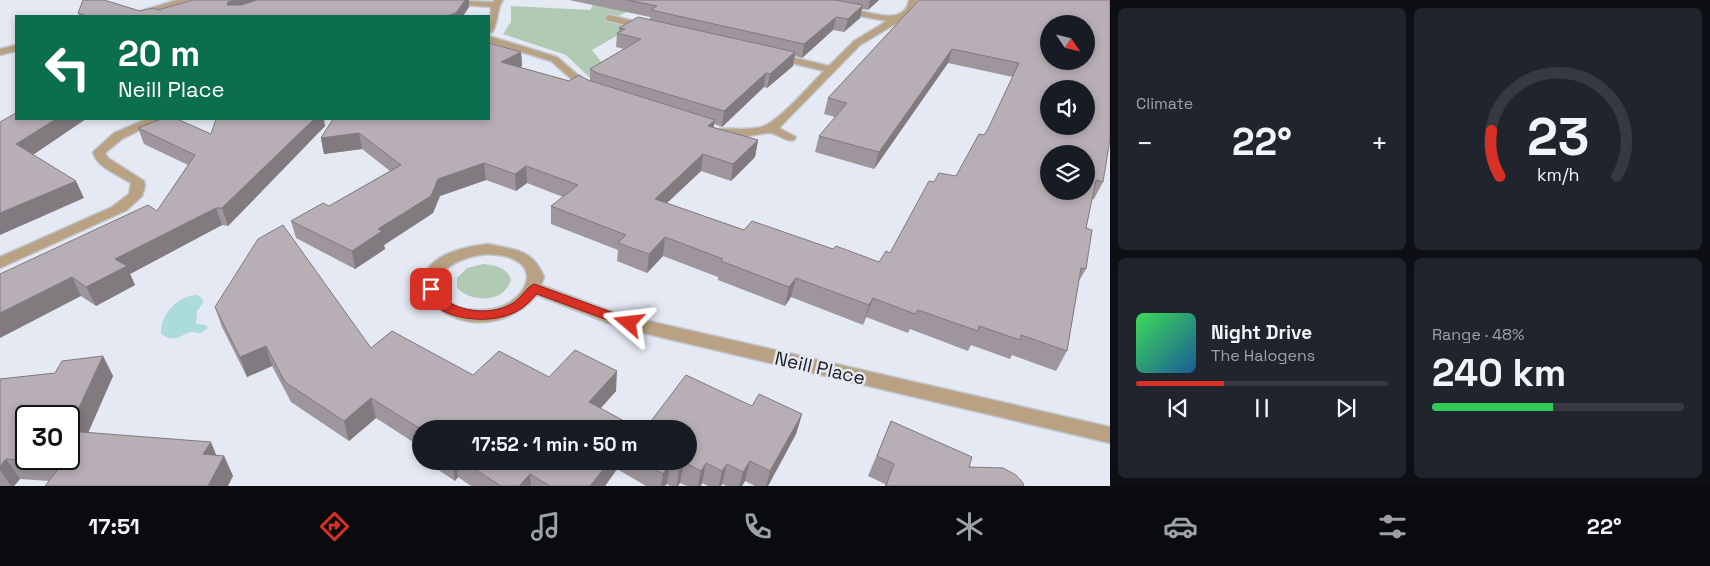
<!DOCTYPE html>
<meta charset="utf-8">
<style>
:root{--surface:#171b24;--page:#20242c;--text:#f1f3f6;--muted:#9ea1a6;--line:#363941;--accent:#d93025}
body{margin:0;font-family:"Space Grotesk",sans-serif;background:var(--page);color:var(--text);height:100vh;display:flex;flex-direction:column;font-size:19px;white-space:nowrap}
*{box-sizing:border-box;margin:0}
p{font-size:16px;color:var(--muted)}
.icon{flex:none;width:28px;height:28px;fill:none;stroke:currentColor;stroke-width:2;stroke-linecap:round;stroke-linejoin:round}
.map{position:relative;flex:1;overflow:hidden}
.drawer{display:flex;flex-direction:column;gap:8px;padding:8px;background:#0d0f14;width:600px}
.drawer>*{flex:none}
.banner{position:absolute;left:15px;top:15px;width:475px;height:105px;border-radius:0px;box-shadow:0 2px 8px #0003;background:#0b6e4f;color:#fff;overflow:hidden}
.needle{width:32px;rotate:125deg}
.fabs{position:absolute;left:1040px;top:15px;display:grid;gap:10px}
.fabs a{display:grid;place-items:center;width:55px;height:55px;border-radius:50%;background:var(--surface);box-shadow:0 2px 8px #0003;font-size:25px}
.speed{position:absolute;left:15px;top:405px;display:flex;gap:10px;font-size:25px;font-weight:700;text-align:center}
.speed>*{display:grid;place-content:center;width:65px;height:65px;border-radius:50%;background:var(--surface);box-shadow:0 2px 8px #0003;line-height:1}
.speed .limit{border:2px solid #111;border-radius:8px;background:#fff;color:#111}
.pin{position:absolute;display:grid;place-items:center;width:42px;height:42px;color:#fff;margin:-21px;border-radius:10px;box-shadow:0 2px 8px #0006}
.me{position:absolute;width:55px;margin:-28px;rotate:287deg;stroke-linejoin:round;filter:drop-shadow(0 0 4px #0008)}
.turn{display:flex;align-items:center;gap:18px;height:105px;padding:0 20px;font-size:22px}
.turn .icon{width:65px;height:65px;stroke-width:2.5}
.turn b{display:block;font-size:35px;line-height:42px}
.big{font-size:38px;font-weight:600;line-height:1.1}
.drawer .widget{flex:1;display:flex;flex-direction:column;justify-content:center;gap:8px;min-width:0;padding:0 18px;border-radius:8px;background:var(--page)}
.drawer .dial{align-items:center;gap:0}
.dial svg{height:130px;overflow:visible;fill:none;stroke:var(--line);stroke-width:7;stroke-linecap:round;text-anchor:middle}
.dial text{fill:var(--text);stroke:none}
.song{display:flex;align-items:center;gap:15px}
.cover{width:60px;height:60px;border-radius:8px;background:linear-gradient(135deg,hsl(130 70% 55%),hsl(210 70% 35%))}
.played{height:5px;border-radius:2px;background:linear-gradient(90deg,var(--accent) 35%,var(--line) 35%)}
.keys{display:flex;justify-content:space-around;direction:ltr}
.heat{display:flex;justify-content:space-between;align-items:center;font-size:28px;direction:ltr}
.charge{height:8px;border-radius:4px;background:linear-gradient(90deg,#34c759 48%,var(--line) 0)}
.drawer .tiles{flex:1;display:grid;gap:8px;grid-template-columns:repeat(2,1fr)}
.trip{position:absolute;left:412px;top:420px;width:285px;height:50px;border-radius:25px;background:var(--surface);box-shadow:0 2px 8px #0003;font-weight:600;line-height:50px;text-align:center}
.tabs{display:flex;height:80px;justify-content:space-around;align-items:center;background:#090b0e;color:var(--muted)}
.tabs .icon{width:35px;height:35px}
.tabs .on{color:var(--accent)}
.tabs b{font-size:22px;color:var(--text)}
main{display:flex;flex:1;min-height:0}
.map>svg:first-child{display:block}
.green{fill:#b0cab3}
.water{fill:#abdbdb}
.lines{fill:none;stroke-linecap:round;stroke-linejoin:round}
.service-casing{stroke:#c1c6cf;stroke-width:3}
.minor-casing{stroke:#c1c6cf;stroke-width:3}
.tertiary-casing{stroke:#c1c6cf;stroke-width:3}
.service{fill:#b8a283;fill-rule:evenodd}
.minor{fill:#b8a283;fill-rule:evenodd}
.tertiary{fill:#b8a283;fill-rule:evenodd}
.wall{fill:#9e969c}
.shaded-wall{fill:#817a7f}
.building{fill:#b8aeb5;stroke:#817a7f;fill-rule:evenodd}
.route{fill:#d93025;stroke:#8d1f18}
.labels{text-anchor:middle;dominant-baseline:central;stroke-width:5;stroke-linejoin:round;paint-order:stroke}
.near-street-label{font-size:19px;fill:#232428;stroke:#e4e9f4}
</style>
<main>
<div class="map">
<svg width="1110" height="486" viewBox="0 0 1110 486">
<rect width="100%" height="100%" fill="#e4e9f4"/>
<g class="green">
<polygon points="596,0 638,7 607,21 632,27 592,50 602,63 592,80 566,55 503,34 511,22 511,6 590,10"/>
<path d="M483 264C495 265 507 267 511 280 504 303 472 303 457 288V278L467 268Z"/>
</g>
<path class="water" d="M197 295 202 298 203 303 197 311 196 324 206 325 208 328 201 333C199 334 196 332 193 332 181 332 178 345 161 334 160 315 178 295 197 295Z"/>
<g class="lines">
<g class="service-casing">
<g id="service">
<path d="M909 0H917L916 7 910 15 860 45 779 128 796 137 794 140C784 142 777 132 768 133 753 134 723 144 711 131 716 126 751 132 764 126 781 119 810 85 824 71L771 58V54L774 53 829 66 854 41 887 21 837 12V8C857 5 904 32 909 0Z"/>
<polygon points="609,15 650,25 651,27 647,30 606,20 605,18"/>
<polygon points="489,36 557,57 595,90 590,93 586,92 551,61 489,42"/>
</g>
</g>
<g class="minor-casing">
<g id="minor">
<path d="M495 0H503C496 10 499 22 492 32L489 33 491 7 463 5 459 3 463 1 493 2Z"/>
<path d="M147 119H162L122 139 105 153 108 158 144 181 145 186 142 196 127 210 0 268V257L112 207 129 194 131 183C119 175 96 167 93 152L114 133Z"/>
<path d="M488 244C515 250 533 249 544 277L541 285 618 314 1110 427V443L639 332 606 322 537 295C467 373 349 260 488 244ZM488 254C495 255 504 255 511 258 543 271 521 302 497 308 486 311 477 310 466 309 451 306 441 297 438 282 445 262 469 256 488 254Z"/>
</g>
</g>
<g class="tertiary-casing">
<g id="tertiary">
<polygon points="177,0 190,0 138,16 125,16"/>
<polygon points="16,45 16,51 0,55 0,49"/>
</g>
</g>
<use href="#service" class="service"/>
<use href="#minor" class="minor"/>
<use href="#tertiary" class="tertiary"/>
</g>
<g class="wall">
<polygon points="569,0 879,0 868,10 862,9 860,18 844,32 833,30 802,58 795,56 793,66 767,88 764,87 722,127 714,124 713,127 758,140 755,157 731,181 701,171 667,203 744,230 833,249 879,262 890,253 934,182 956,176 988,129 1013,77 948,63 874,169 815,152 819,136 835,117 824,114 828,98 919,0 1110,0 1103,182 1094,199 1092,199 1086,228 1086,269 1079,281 1067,351 1056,371 1012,355 1010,359 971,345 968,351 910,329 908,333 866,317 863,325 791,297 785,306 718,280 718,277 663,256 647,273 617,261 618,250 551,224 551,206 563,197 527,183 516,191 486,180 440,196 433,213 384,245 385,249 355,269 296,238 291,221 329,206 390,171 362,149 324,154 321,138 333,119 489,119 521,52 522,66 519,67 569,81 588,80 590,81 590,69 624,49 616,47 617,33 619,32 619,28 650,19 650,17"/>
<polygon points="469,7 463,16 79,16 78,13 140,11 158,10"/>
<polygon points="325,126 228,226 222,225 130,274 135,285 96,306 81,296 0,274 157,211 188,165 144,144 138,128 211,134"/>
<polygon points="215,307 473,375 549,377 616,391 601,408 421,429 421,459 416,455 413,442 376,418 349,441 291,402 272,366 247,377 222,327"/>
<polygon points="103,356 113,376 88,433 216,455 224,456 233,476 49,481 20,479 14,486 0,486 0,379 55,373"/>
<polygon points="752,406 802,414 796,434 768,486 755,486 745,481 742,486 726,486 722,484 721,486 708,486 702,483 701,486 687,486 680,483 678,486 670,486 667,484 665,486 646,486 617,469 605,486 471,486 458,477 455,481 425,461 689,461"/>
<polygon points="891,421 969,467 1024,486 885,486 885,484 868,476"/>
</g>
<g class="shaded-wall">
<polygon points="234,0 273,0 231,14 227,5 228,2"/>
<polygon points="465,0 469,0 469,7 463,16 447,16"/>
<polygon points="870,0 879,0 868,10"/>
<polygon points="863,5 860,18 844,32 848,19"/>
<polygon points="836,17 833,30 802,58 804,44"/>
<polygon points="952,49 948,63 874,169 879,152"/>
<polygon points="521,52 522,66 502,76 501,62"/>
<polygon points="795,52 793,66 767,88 770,74"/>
<polygon points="766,73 764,87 722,127 724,111"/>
<polygon points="56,119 86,119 24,161 16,144"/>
<polygon points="314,119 324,119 325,126 228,226 222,208"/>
<polygon points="715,120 712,135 708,126"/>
<polygon points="359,133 362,149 324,154 321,138"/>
<polygon points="758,140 755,157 731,181 733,164"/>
<polygon points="703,154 701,171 653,216 655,199"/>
<polygon points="484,163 486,180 440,196 433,213 384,245 385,249 355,269 352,251 438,179"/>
<polygon points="526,166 527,183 516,191 515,174"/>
<polygon points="76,181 84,198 0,235 0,213"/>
<polygon points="216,208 222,225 130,274 135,285 96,306 86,287 115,259"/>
<polygon points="665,237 663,256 647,273 649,254"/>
<polygon points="72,277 81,296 0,338 0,313"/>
<polygon points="796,278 791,297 785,306 789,287"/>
<polygon points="873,298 866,317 863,325 869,305"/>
<polygon points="266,346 272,366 247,377 240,357"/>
<polygon points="103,356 113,376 80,451 69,433 69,429"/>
<polygon points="617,371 616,391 588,422 589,402"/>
<polygon points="371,398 376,418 349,441 344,421"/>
<polygon points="802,414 796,434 768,486 766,486 770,471"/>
<polygon points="211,442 219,462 203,454"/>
<polygon points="224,456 233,476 228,486 208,486"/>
<polygon points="6,459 20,479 14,486 11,486 0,470 0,466"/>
<polygon points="452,461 456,461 458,477 455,481"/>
<polygon points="610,461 618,461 617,469 605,486 590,486"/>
<polygon points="750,461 745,481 742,486 739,486 743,472"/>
<polygon points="684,462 680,483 678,486 677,486 679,469"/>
<polygon points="706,463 702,483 701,486 698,486 701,471"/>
<polygon points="670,464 667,484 665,486 661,486 663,474"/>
<polygon points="727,464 722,484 721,486 719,486 722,471"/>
<polygon points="530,474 531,486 519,486"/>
</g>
<g class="building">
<polygon points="83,0 104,0 140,11 153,8 158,10 193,0 234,0 228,2 227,5 241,5 257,0 465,0 456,13 447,16 87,16 78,13"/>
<polygon points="627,0 834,0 863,5 848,19 836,17 804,44 651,10 657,6"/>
<path d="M919 0H1110V139L1103 182 1096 180 1086 228 1092 230 1086 269 1081 268 1067 351 1021 335 1020 340 979 326 978 331 918 310 915 314 873 298 869 305 796 278 789 287 721 261 723 259 665 237 649 254 618 243 626 235 551 206 578 185 526 166 515 174 484 163 438 179 431 196 378 229 382 231 352 251 291 221 323 203 329 206 401 165 359 133 321 138 333 119H489V43L521 52 501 62 569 81 579 75 588 80 715 120 708 126 758 140 733 164 703 154 655 199 744 230 752 221 833 249 836 246 879 262 886 251 890 253 929 181 934 182 939 173 956 176 979 134 984 135 988 129 1019 63 952 49 879 152 819 136 847 103 828 98ZM1049 24H1086V61H1049ZM1049 89H1086V126H1049ZM1049 154H1086V191H1049Z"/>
<polygon points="638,17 795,52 770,74 766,73 724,111 597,73 590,69 641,39 617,33 625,29 619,28"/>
<polygon points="16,113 16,119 56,119 16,144 76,181 0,213 0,122"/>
<polygon points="161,119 177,119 211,134 216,119 314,119 222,208 216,208 115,259 127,266 86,287 72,277 0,313 0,274 148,205 157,211 195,155 138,128"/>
<polygon points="283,225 371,348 392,331 473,375 499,351 549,377 575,350 617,371 589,402 639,429 421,429 421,441 412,435 419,428 371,398 344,421 285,382 266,346 240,357 215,307 258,239"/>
<polygon points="103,356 69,429 69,416 26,416 26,459 69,459 69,431 211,442 203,454 224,456 208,486 45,486 63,463 6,459 0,466 0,379 55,373 62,361"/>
<polygon points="686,375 752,406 759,394 802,414 770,471 750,461 743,472 727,464 722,471 706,463 701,471 684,462 679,469 670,464 663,474 640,461 689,461 689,429 645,429"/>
<polygon points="891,421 972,457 969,467 1003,468 1016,475 1023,483 1024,486 886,486 894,464 877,456"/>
<polygon points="462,461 610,461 590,486 550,486 530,474 519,486 501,486"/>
</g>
<path class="route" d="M534 284 633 320 635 323 633 326H624L537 294C533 297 530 302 526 305 505 324 461 323 438 308 433 304 429 294 425 289L427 286H435C439 291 442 298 447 301 466 314 500 315 517 300 523 295 527 287 534 284Z"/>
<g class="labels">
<g class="near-street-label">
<text transform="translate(820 368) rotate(13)">Neill Place</text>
</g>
</g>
</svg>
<div class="fabs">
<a><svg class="needle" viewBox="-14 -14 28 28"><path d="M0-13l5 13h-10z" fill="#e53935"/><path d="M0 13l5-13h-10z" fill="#9ea1a6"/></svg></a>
<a><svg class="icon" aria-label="sound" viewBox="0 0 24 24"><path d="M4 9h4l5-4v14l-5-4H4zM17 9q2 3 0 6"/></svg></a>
<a><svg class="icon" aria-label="layers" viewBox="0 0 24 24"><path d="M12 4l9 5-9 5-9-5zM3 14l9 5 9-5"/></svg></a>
</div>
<div class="speed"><div class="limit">30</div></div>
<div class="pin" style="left:431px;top:289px;background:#d93025"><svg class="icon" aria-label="arrive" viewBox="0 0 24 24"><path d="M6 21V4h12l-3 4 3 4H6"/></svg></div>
<svg class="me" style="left:629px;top:323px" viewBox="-20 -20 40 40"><path d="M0-17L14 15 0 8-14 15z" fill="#d93025" stroke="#fff" stroke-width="4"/></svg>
<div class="trip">17:52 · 1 min · 50 m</div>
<div class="banner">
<div class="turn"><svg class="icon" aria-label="left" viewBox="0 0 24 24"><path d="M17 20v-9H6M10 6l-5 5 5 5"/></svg><div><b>20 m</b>Neill Place</div></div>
</div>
</div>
<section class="drawer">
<div class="tiles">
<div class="widget"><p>Climate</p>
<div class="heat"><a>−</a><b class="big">22°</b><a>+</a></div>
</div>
<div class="widget dial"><svg viewBox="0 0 100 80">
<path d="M14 69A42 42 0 1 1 86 69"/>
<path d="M14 69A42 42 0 0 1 9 41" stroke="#d93025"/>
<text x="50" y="56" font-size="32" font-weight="700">23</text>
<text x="50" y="72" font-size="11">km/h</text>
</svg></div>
<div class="widget">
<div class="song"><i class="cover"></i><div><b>Night Drive</b><p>The Halogens</p></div></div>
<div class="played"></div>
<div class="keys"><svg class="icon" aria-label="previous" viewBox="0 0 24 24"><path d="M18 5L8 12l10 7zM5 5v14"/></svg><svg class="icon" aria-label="pause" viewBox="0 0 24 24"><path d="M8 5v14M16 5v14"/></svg><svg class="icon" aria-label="next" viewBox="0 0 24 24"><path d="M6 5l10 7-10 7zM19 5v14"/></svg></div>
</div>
<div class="widget"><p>Range · 48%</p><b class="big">240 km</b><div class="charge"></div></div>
</div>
</section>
</main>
<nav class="tabs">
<b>17:51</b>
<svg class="icon on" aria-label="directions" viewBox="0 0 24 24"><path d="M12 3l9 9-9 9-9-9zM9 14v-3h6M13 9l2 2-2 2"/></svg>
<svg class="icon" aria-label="music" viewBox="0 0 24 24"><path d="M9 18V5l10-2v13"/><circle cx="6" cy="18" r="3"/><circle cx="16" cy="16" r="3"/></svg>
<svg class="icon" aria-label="phone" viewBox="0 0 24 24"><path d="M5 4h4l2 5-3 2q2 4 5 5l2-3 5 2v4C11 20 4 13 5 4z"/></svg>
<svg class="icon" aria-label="climate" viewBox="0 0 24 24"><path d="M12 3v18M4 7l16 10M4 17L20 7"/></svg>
<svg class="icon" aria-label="car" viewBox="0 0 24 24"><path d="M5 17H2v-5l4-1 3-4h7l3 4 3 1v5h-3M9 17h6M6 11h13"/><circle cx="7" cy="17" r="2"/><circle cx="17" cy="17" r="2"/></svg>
<svg class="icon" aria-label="filters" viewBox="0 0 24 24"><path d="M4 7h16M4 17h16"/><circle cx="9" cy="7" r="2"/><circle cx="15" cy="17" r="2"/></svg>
<b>22°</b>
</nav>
